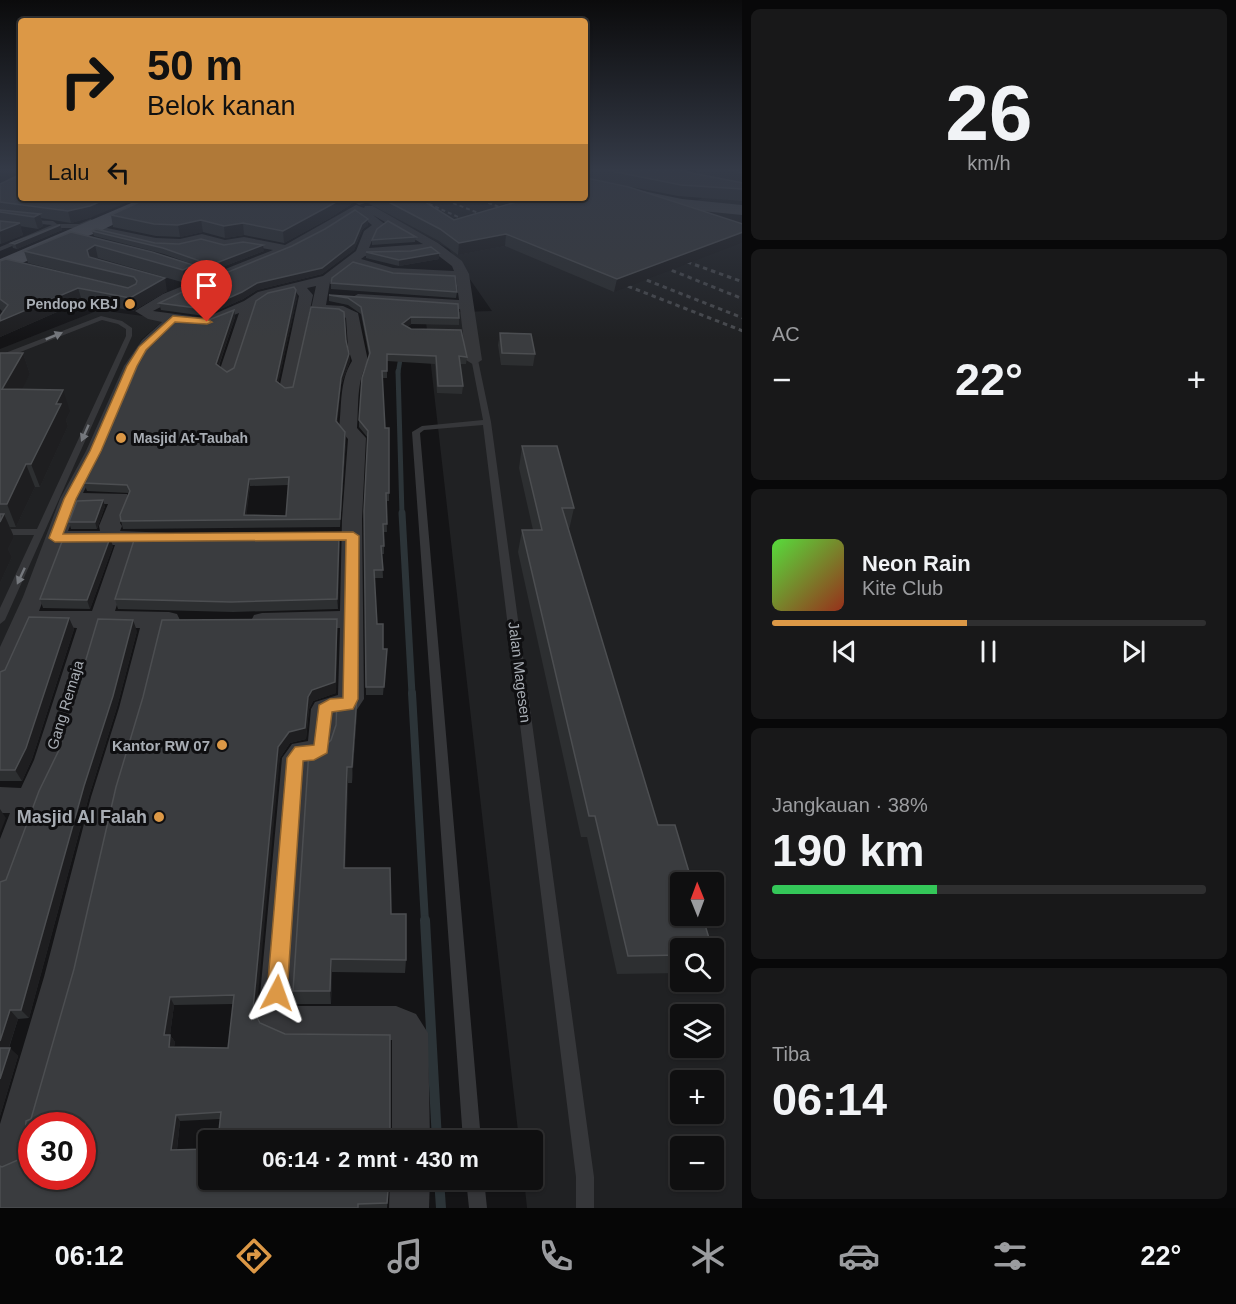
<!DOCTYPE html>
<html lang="id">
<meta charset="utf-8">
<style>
:root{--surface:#0f0f10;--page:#181819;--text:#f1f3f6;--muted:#9b9c9f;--line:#2f2f30;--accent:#dc9846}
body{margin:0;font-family:Helvetica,sans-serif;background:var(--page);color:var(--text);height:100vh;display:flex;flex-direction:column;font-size:22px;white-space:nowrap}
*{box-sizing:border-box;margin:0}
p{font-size:20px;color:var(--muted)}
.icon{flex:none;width:33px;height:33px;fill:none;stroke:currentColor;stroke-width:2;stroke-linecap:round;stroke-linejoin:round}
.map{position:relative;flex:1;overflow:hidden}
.side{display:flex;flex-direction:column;gap:9px;padding:9px;background:#080809;width:494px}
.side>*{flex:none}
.hud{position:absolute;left:18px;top:18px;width:570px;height:183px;border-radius:6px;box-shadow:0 2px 4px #0004,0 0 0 2px var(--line);background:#dc9846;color:#111;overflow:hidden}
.needle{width:39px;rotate:359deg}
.tools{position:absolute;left:670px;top:872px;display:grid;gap:12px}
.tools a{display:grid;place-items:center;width:54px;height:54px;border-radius:6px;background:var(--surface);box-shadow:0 2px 4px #0004,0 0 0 2px var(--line);font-size:30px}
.speed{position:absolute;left:18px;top:1112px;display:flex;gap:12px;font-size:30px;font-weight:700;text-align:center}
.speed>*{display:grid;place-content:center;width:78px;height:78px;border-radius:50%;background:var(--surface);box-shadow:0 2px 4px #0004,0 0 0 2px var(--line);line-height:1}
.speed .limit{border:9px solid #d22;background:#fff;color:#111}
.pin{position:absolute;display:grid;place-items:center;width:51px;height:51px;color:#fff;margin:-62px -26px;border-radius:50% 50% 50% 0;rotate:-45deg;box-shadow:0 0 6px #0007}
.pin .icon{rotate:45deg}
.me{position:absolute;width:66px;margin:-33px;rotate:4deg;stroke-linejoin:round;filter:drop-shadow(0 0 4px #0008)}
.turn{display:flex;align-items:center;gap:21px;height:126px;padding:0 30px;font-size:27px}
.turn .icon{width:78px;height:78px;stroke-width:2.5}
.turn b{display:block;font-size:42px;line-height:51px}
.then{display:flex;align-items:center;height:57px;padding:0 30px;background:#0003;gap:12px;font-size:22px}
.big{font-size:45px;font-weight:600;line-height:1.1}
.side .card{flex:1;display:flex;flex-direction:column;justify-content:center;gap:9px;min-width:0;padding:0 21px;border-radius:9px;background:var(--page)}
.side .dial{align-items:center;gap:0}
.dial b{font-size:78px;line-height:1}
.song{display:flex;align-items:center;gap:18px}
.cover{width:72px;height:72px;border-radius:9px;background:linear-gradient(135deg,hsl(110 70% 55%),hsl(10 70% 35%))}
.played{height:6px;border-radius:3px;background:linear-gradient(90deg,var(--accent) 45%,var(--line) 45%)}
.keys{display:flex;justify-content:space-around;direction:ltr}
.heat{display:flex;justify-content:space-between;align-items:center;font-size:33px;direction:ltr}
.charge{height:9px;border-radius:4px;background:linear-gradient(90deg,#34c759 38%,var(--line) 0)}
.trip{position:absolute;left:198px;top:1130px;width:345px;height:60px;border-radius:6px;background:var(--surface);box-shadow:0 2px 4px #0004,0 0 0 2px var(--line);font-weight:600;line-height:60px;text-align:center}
.dock{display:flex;height:96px;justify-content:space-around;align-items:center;background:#060606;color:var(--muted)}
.dock .icon{width:42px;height:42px}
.dock .selected{color:var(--accent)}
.dock b{font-size:27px;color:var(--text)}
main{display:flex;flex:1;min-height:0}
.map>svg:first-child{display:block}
.built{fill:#202123;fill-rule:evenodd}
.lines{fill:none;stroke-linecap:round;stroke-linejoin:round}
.stream-far4{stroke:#2c3438;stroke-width:4.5}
.stream-far3{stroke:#2c3438;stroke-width:5}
.stream-far2{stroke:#2c3438;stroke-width:7}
.stream-far1{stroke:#2c3438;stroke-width:8}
.stream{stroke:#2c3438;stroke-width:10}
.lane{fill:#36373a;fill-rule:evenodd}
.street{fill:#36373a;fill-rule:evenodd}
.secondary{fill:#44464a;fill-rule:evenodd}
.primary{fill:#525459;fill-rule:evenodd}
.rail-far1{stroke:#494b4f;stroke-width:2;stroke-dasharray:4 3;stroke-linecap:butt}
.rail{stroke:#494b4f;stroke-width:3;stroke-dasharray:4.5 4;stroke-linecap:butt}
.wall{fill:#2d2f31;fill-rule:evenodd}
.shaded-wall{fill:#1e1e20}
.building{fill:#3a3c3f;stroke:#4c4e51;stroke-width:1.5;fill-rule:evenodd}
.oneway{fill:#75787d}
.route{fill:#dc9846;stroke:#8f632e;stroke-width:1.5}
.poi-dot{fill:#dc9846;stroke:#0f0f11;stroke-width:2}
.labels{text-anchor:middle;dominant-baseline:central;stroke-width:6;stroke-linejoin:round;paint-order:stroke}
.far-poi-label{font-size:14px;font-weight:bold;fill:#a8adb4;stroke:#0f0f11;text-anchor:end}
.street-label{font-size:15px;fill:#a8adb4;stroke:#0f0f11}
.poi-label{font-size:15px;font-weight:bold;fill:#a8adb4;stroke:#0f0f11;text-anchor:end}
.near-poi-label{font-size:18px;font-weight:bold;fill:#a8adb4;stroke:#0f0f11;text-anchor:end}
</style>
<main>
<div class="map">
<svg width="743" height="1208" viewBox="0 0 743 1208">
<rect width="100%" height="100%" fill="#141416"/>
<g class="built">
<path d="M705 197 742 199V1208H527L524 1179H532V1140H519L425 313 492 311 449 249 358 198H585L670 212ZM681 882H714V915H681ZM681 948H714V981H681ZM681 1014H714V1047H681ZM681 1080H714V1113H681ZM681 1146H714V1179H681Z"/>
<polygon points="99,310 165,319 141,340 0,666 0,349"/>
</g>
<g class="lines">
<polyline class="stream-far4" points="398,373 401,355"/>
<polyline class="stream-far3" points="398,371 402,515"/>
<polyline class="stream-far2" points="402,513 412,694"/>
<polyline class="stream-far1" points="412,693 425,922"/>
<g class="stream">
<polyline points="425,920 437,1140"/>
<polyline points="439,1179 441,1208"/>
</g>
<g class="lane">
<polygon points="372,198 380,198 359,205 356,203"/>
<polygon points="91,219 93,222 80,228 56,228 0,251 0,247 52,225 30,223 28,220 53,221 57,224 79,224"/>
<polygon points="101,316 122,321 132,328 132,336 5,620 0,624 0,608 34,535 0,535 0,529 37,529 126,336 126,329 118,324 102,320 0,360 0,355"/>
<polygon points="471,358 478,360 491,422 594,1177 594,1208 576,1208 576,1177 483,425 424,430 420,433 481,1140 463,1140 412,432 422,426 483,420"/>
<polygon points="466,1179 484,1179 487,1208 469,1208"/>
</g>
<g class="street">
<path d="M356 205 364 208 365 206H373L438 243 462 261 469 274 482 360 474 365 466 360 460 309 358 302 351 298 358 294 459 300 456 278 393 276 353 265 330 282 326 305 343 306 358 313 368 361C356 382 359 405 357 428L366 438 362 519 364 699 356 711 336 715C335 737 338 766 308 764L293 1006H396L416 1014 428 1033 430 1140H392V1040H287L263 1029 258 1017 282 758 292 744 308 741 311 709 315 702 338 695 340 628 262 629 254 627 251 621 254 615 262 613 340 611 342 519 348 439 339 429C342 406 339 382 352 361L348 348 346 318 340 314 313 312 311 309 316 286 307 288 313 295 293 392 287 394 279 389 299 296 295 291 268 298 255 306 233 375 227 377 219 372 239 313 207 326 176 324 153 346 140 366 104 451 83 493 127 494 130 498 120 523 122 526 120 531 172 533 175 538 172 543 136 545 115 611 169 612 177 614 180 620 177 626 164 628 145 708 119 797 78 977 37 1125H32V1146L25 1165 11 1170 0 1166V1124L44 977 91 797 119 708 140 628H100L62 760 43 801 11 889 0 894V839L10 813H0V787L21 788 34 760 77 628 33 625 9 681 0 683V647L23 597 60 499 86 451 124 366 142 340 162 322 148 319 135 311 163 294 273 250 244 245 225 248 202 242 180 247 156 246 88 230 86 228 92 225 156 238 180 239 202 234 225 240 244 237 285 245ZM356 213 372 225 364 231 356 251 323 276 258 292 244 301 205 318 153 311C220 275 294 258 356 213ZM373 215 421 243 423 244 369 248 375 233 386 225ZM431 250 452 266 454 271 393 268 361 259 365 256 411 254ZM108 504 99 526 100 531H68L78 505ZM64 545H115L92 611H39Z"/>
<polygon points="390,1179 430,1179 429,1208 389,1208"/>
</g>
<polygon class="secondary" points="585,179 682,199 743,205 743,215 682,209 585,187"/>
<polygon class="primary" points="143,198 164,198 162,201 98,232 0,272 0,259"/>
<g class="rail-far1">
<polyline points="416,198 476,225"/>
<polyline points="440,198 491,218"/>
<polyline points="475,198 513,212"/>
<polyline points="512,198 537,207"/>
<polyline points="675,257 683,260"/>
</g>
<g class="rail">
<polyline points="679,259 743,282"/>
<polyline points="656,264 743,299"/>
<polyline points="631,274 743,318"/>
<polyline points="612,280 743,331"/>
</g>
</g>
<g class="wall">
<polygon points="585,170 686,170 687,172 696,173 697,170 743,170 743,201 678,196 586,178 743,224 614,292 505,246 458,255 439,241 370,204 370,198 419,198 454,220 585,198"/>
<polygon points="0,184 92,217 71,223 41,218 43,226 38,229 20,226 23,235 0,244"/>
<polygon points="148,198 366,198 359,199 330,218 284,243 244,235 225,238 203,232 180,237 156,236 113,227 111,215"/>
<polygon points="368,219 368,225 362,230 354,250 322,274 257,290 243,299 205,316 161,310 159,303"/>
<polygon points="60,225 62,230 17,249 13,248 11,243"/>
<polygon points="92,231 155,243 224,245 264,251 212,271 164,254 94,236"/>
<polygon points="71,232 193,265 195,278 185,283 98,258 96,259 167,291 133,311 82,301 0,337 0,316 3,312 0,309 0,261 128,288 28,263 24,251"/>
<polygon points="416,237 415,242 372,245 372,240"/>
<polygon points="366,252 439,259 399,266 366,258"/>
<polygon points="393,273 457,292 456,298 331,289 331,283"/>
<polygon points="329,295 459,318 459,325 411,324 407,327 467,357 466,364 460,364 463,386 462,394 437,393 435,364 387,361 387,378 382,378 385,428 389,428 389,501 386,501 387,532 384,532 384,554 382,554 383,578 374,578 377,624 383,649 387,649 383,695 366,695 364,511 368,438 359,427 359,420 369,356 361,314 348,305 329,301"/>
<path d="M297 297 278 383 285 388 293 387 346 341 349 354 350 361 341 385 337 422 345 432 346 440 340 527 123 529 121 521 129 493 87 491 84 483 206 321 234 310 235 317 219 366 227 372 234 368ZM289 485 286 516 246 515 250 486Z"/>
<polygon points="500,333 535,354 533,366 501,365 498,345"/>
<polygon points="0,353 23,353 30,374 21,389 70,412 66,420 68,426 40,487 35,487 16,527 10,527 14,537 8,549 12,557 0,583"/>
<polygon points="522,446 574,508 569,530 681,948 681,973 617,974 587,837 581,837 518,552 522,530 533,530 519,468"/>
<polygon points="105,506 97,529 71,529 69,522"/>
<polygon points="339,536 338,609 233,612 118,609 115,599"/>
<polygon points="113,546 90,609 43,608 40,599"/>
<polygon points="69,618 74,629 32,759 22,781 0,781 0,672 5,670"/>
<path d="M337 619 336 693 313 701 309 709 306 739 290 743 280 758 220 1119 180 1121 177 1150 389 1179 387 1208H0L2 1167 18 1160 25 1141 31 1119ZM233 1004 228 1048 174 1047 175 1042 170 1035 174 1005Z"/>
<polygon points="137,631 117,707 89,796 29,1018 18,1019 9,1048 18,1056 0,1116 6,880"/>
<polygon points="357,713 352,783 348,783 345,868 391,914 406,960 405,973 332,972 331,1004 295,1004 293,991 325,746"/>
</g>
<g class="shaded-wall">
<polygon points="108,198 138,198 92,217 71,223 68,211"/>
<polygon points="343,198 366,198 359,199 330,218 284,243 283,231"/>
<polygon points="40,214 43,226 38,229 34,217"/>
<polygon points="368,219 368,225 362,230 354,250 322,274 257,290 243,299 205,316 204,309 257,283 362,224"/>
<polygon points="201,220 203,232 180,237 178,225"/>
<polygon points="20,223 23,235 1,244 0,231"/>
<polygon points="243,223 244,235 225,238 224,226"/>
<polygon points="60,225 62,230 17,249 15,244"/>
<polygon points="743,232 743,242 614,292 617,279"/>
<polygon points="506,234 505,246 458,255 459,243"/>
<polygon points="95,245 98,258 90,262 87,250"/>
<polygon points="263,245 264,251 212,271 211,265"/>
<polygon points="439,253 439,259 399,266 399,260"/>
<polygon points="193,265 195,278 185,283 183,270"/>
<polygon points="165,278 167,291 133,311 130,298"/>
<polygon points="78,288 82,301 0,337 0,321"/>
<polygon points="296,290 297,297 277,389 276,381"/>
<polygon points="234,310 235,317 217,371 216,364"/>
<polygon points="411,317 411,324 402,331 402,324"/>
<polygon points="23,353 30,374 10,411 2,389"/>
<polygon points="349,354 350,361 341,385 337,429 336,421 341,378"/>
<polygon points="63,390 70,412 66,420 68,426 40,487 31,464 56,404"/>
<polygon points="345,432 346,440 340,527 340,519"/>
<polygon points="26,464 35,487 16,527 7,504"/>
<polygon points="249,479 250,486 246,520 244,515"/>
<polygon points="103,500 105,506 97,529 95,522"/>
<polygon points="4,514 14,537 8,549 12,557 0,583 0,522"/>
<polygon points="339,536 340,545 338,609 337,599"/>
<polygon points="110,538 113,546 90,609 87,600"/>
<polygon points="69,618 74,629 32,759 22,781 15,770"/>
<polygon points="337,619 336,693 313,701 309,709 306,739 290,743 280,758 256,1017 253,1009 278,747 308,697"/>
<polygon points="133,620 137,631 117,707 89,796 29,1018 21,1010 84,786"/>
<polygon points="357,696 357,713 352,783 352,767"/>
<polygon points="347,767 348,783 345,883 344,868"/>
<polygon points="0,809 6,818 0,833"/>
<polygon points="331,959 332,972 331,1004 330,991"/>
<polygon points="170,997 174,1005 169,1042 164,1035"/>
<polygon points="10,1010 18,1019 6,1056 0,1050 0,1041"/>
<polygon points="170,1035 175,1042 173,1054 169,1047"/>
<polygon points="10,1048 18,1056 0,1116 0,1079"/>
<polygon points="176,1115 180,1121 176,1156 171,1150"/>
</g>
<g class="building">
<polygon points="585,170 586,170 586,178 629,187 743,224 743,232 617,279 506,234 459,243 440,229 381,198 419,198 454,220 530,198 585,198"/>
<polygon points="606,170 686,170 687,172 743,183 743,189 681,185"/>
<polygon points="729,170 743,170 743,173"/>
<polygon points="21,174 21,198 108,198 90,206 68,211 0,202 0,184"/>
<polygon points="148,198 343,198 329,206 283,231 243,223 224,226 201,220 178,225 154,224 111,215"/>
<polygon points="0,210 40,214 34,217 0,212"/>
<polygon points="355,210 368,219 362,224 354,243 322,268 257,283 242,292 204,309 159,303 201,283 221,278 223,274 292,246 325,229"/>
<polygon points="0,221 20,223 0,231"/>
<polygon points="388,221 416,237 372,240 377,229"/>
<polygon points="60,225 15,244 11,243"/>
<polygon points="96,229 155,243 179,244 201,239 224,245 243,242 263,245 211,265 163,248 92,231"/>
<polygon points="71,232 152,252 193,265 183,270 95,245 87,250 89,257 165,278 130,298 78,288 0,321 0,316 8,305 0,299 0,261 6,259 128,288 136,284 137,281 134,277 24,251"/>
<polygon points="431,247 439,253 399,260 366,252 411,251"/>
<polygon points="353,262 393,273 455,276 457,292 331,283 332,278"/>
<path d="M294 287 296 290 276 381 285 388 293 387 311 307 339 309 344 312 346 341 349 354 341 378 336 421 345 432 340 519 121 521 120 515 130 491 127 485 84 483 104 444 140 360 153 340 176 319 206 321 234 310 216 364 227 372 234 368 256 301 268 293ZM289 477 286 516 244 515 249 479Z"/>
<polygon points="329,295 458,304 459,318 411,317 402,324 411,329 461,330 467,357 459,356 463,386 438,386 436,356 387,354 387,371 382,371 385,428 389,428 389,493 386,493 387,524 383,524 384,546 381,546 383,570 374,570 377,624 383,624 383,649 387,649 384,687 366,687 364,511 368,431 359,420 362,378 370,353 361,307 348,298"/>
<polygon points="500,333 531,334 535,354 502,353"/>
<polygon points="0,353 23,353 2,389 63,390 56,404 61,404 31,464 26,464 7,504 0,504"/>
<polygon points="522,446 557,446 574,508 562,508 658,825 675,825 692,882 681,882 681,915 702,915 712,948 681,948 681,955 628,956 595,816 589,816 522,530 542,530"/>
<polygon points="103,500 95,522 69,522 77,501"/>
<polygon points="0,514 4,514 0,522"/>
<polygon points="339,536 337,599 231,602 115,599 135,537"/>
<polygon points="110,538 87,600 40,599 63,539"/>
<polygon points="29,617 69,618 26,748 15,770 0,770 0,672 5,670"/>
<polygon points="98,619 133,620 113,696 84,786 21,1010 10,1010 0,1041 0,882 6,880 39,791 59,750"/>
<path d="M337 619 335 682 312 690 308 697 305 728 289 732 278 747 253 1009 260 1023 285 1034 390 1035V1134L398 1136V1140H218L221 1112 176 1115 171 1150 208 1149V1179H389L387 1203 358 1204V1208H0V1166L2 1167 18 1160 25 1141 26 1121 31 1119 74 969 116 787 143 697 162 620ZM234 995 228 1048 169 1047 170 1035H164L170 997ZM32 1125H82V1176H32Z"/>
<polygon points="357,696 352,767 347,767 344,868 390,868 391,914 406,914 406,960 331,959 330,991 293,991 309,750 325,746 331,740 336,725 337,700"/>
<polygon points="0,1048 10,1048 0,1079"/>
</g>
<defs><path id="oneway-solid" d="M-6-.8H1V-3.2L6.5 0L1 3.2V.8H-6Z" transform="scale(1.5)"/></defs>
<g class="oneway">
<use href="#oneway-solid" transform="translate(54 336) rotate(-22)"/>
<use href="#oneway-solid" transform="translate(85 433) rotate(114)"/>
<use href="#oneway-solid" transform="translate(21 576) rotate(115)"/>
</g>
<linearGradient id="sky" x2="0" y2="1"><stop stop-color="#0b0b0c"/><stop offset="0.5" stop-color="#343a47"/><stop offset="1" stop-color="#343a47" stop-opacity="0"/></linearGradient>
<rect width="743" height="339" fill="url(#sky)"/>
<polygon class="route" points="173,316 207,319 212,322 207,324 175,322 146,350 137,366 101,451 76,499 63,534 353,532 359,536 358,699 353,709 332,712 327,753 314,760 303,761 287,993 284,1001 277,1004 270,1001 267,993 287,758 295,747 314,745 319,705 330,699 343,698 346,540 55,542 49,538 64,499 90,451 127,366 139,347"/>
<g class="poi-dot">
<circle cx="130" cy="304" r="6"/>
<circle cx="121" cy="438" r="6"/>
<circle cx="222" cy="745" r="6"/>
<circle cx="159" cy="817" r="6"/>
</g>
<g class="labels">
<g class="far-poi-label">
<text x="118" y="304">Pendopo KBJ</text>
<text x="133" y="438" text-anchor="start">Masjid At-Taubah</text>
</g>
<g class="street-label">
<text transform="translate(520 672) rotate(83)">Jalan Magesen</text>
<text transform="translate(65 705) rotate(-73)">Gang Remaja</text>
</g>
<g class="poi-label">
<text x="210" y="745">Kantor RW 07</text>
</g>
<g class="near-poi-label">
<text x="147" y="817">Masjid Al Falah</text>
</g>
</g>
</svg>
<div class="tools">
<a><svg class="needle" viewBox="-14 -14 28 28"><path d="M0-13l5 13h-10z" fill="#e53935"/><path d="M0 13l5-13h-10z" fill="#9b9c9f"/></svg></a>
<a><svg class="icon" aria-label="search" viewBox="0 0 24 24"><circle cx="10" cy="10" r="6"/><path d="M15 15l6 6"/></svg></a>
<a><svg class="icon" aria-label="layers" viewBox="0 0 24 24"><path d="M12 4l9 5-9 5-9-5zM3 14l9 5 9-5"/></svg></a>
<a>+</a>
<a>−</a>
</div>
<div class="speed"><div class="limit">30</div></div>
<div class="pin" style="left:207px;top:322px;background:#d93025"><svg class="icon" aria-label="arrive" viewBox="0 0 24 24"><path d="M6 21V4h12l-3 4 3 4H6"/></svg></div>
<svg class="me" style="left:277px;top:993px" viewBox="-20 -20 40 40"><path d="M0-17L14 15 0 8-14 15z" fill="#dc9846" stroke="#fff" stroke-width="4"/></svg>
<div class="trip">06:14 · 2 mnt · 430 m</div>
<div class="hud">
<div class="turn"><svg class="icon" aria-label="right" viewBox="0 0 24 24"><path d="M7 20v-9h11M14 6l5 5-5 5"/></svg><div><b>50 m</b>Belok kanan</div></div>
<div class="then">Lalu<svg class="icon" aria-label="left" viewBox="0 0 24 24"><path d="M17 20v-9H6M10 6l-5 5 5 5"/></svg></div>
</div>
</div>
<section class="side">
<div class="card dial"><b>26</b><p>km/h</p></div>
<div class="card"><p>AC</p>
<div class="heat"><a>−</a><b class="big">22°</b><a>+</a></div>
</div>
<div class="card">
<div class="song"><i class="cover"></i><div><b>Neon Rain</b><p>Kite Club</p></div></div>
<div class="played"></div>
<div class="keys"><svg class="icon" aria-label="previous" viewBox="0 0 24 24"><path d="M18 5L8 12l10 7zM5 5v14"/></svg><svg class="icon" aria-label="pause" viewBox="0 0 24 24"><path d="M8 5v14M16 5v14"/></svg><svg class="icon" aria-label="next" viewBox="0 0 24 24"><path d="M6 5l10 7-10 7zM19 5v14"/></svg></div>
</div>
<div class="card"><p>Jangkauan · 38%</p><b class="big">190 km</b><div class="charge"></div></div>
<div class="card"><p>Tiba</p><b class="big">06:14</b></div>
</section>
</main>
<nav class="dock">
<b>06:12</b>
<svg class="icon selected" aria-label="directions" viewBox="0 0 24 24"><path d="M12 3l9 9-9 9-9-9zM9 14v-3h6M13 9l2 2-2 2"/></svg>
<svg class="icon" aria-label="music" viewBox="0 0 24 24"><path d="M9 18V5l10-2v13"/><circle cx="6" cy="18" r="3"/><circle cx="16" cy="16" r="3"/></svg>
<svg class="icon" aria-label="phone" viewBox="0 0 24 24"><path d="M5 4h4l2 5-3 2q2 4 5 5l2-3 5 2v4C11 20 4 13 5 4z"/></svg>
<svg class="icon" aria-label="climate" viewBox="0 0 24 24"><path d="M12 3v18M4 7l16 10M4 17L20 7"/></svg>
<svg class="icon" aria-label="car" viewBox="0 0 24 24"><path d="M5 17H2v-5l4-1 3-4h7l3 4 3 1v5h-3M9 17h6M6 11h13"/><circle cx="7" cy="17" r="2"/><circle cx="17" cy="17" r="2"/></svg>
<svg class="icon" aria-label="filters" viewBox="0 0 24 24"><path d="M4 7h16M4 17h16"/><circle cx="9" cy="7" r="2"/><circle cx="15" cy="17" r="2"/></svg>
<b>22°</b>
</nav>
